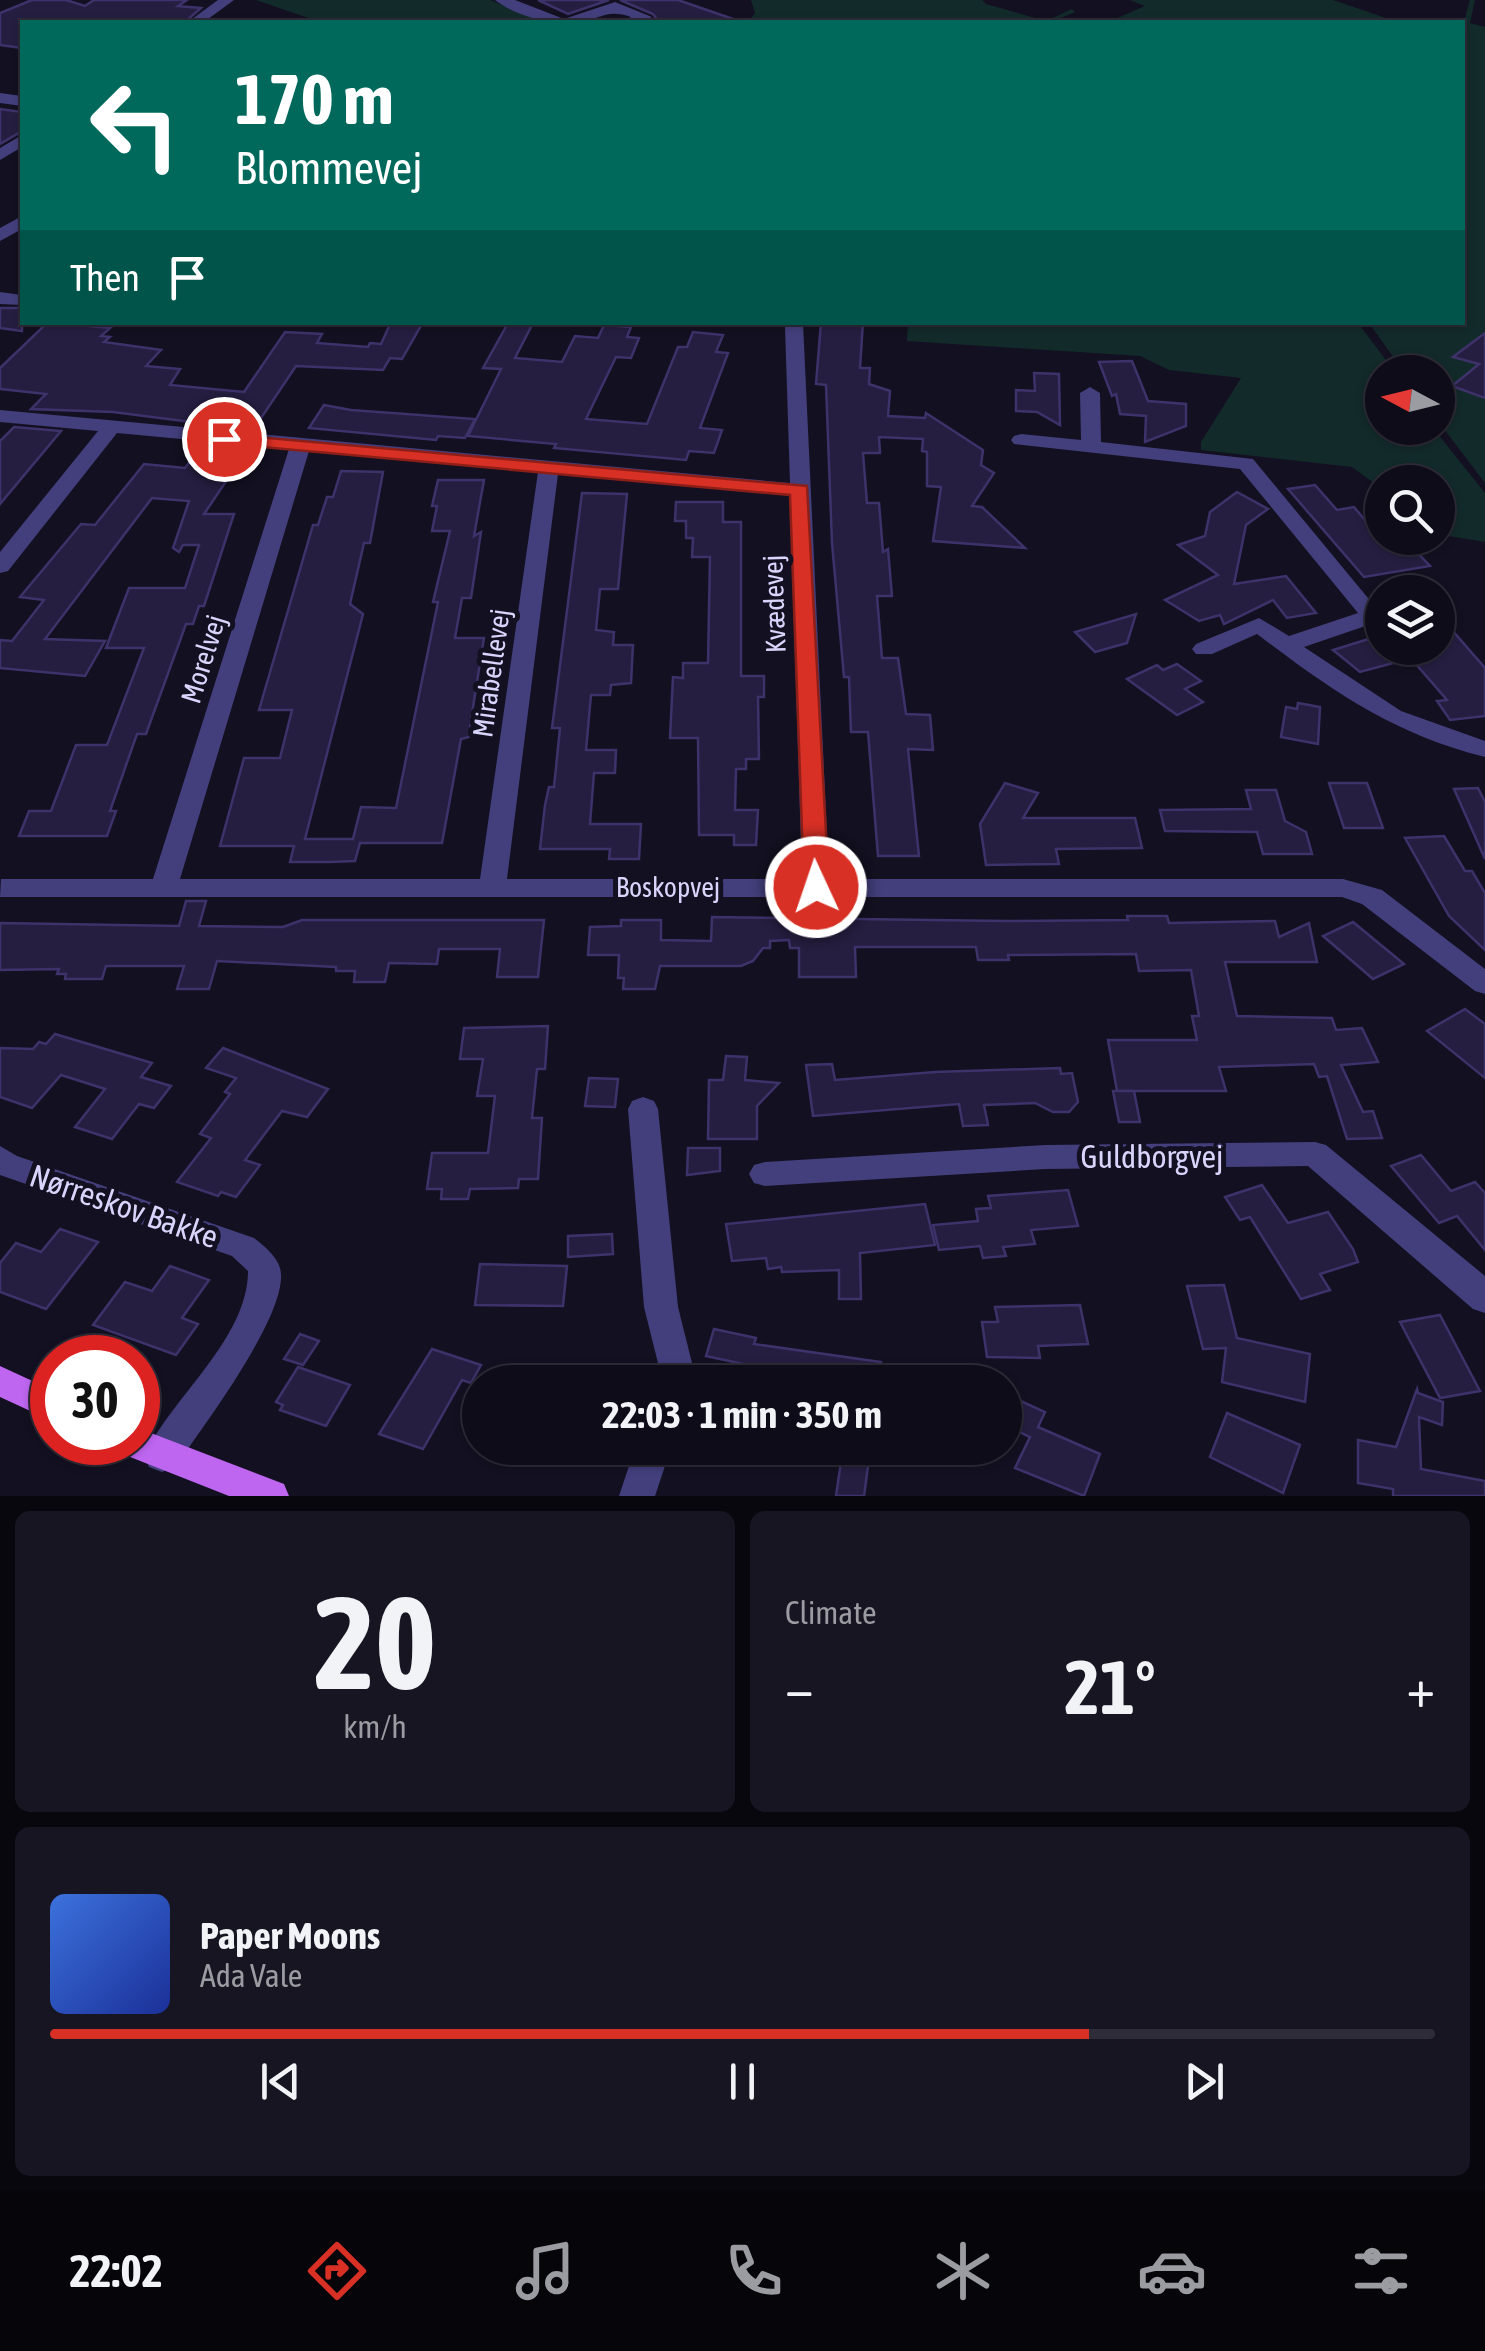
<!DOCTYPE html>
<meta charset="utf-8">
<style>
:root{--surface:#0e0c19;--page:#171522;--text:#f1f3f6;--muted:#9b9ba2;--line:#2e2c38;--accent:#d93025}
body{margin:0;font-family:"Asap Condensed",sans-serif;background:var(--page);color:var(--text);height:100vh;display:flex;flex-direction:column;font-size:38px;white-space:nowrap}
*{box-sizing:border-box;margin:0}
p{font-size:32px;color:var(--muted)}
.icon{flex:none;width:55px;height:55px;fill:none;stroke:currentColor;stroke-width:2;stroke-linecap:round;stroke-linejoin:round}
.map{position:relative;height:1496px;overflow:hidden}
.drawer{display:flex;flex-direction:column;gap:15px;padding:15px;background:#08070e;flex:1}
.drawer>*{flex:none}
.top-card{position:absolute;left:20px;top:20px;width:1445px;height:305px;border-radius:0px;box-shadow:0 2px 8px #0004,0 0 0 2px var(--line);background:#00695c;color:#fff;overflow:hidden}
.needle{width:65px;rotate:277deg}
.fabs{position:absolute;left:1365px;top:355px;display:grid;gap:20px}
.fabs a{display:grid;place-items:center;width:90px;height:90px;border-radius:50%;background:var(--surface);box-shadow:0 2px 8px #0004,0 0 0 2px var(--line);font-size:50px}
.speed{position:absolute;left:30px;top:1335px;display:flex;gap:20px;font-size:50px;font-weight:700;text-align:center}
.speed>*{display:grid;place-content:center;width:130px;height:130px;border-radius:50%;background:var(--surface);box-shadow:0 2px 8px #0004,0 0 0 2px var(--line);line-height:1}
.speed .limit{border:15px solid #d22;background:#fff;color:#111}
.pin{position:absolute;display:grid;place-items:center;width:85px;height:85px;color:#fff;margin:-42px;border:5px solid #fff;border-radius:50%;box-shadow:0 2px 10px #0007}
.me{position:absolute;width:110px;margin:-55px;rotate:357deg;stroke-linejoin:round;filter:drop-shadow(0 0 8px #0008)}
.turn{display:flex;align-items:center;gap:35px;height:210px;padding:0 50px;font-size:45px}
.turn .icon{width:130px;height:130px;stroke-width:2.5}
.turn b{display:block;font-size:70px;line-height:85px}
.then{display:flex;align-items:center;height:95px;padding:0 50px;background:#0003;gap:20px;font-size:38px}
.big{font-size:75px;font-weight:700;line-height:1.1}
.drawer .card{flex:1;display:flex;flex-direction:column;justify-content:center;gap:15px;min-width:0;padding:0 35px;border-radius:15px;background:var(--page)}
.drawer .dial{align-items:center;gap:0}
.dial b{font-size:130px;line-height:1}
.song{display:flex;align-items:center;gap:30px}
.cover{width:120px;height:120px;border-radius:15px;background:linear-gradient(135deg,hsl(220 70% 55%),hsl(230 70% 35%))}
.played{height:10px;border-radius:5px;background:linear-gradient(90deg,var(--accent) 75%,var(--line) 75%)}
.keys{display:flex;justify-content:space-around;direction:ltr}
.heat{display:flex;justify-content:space-between;align-items:center;font-size:55px;direction:ltr}
.drawer .tiles{flex:1;display:grid;gap:15px;grid-template-columns:1fr 1fr}
.card:last-child{grid-column:span 2}
.trip{position:absolute;left:462px;top:1365px;width:560px;height:100px;border-radius:50px;background:var(--surface);box-shadow:0 2px 8px #0004,0 0 0 2px var(--line);font-weight:700;line-height:100px;text-align:center}
.tab-bar{display:flex;height:160px;justify-content:space-around;align-items:center;background:#06050a;color:var(--muted)}
.tab-bar .icon{width:70px;height:70px}
.tab-bar .selected{color:var(--accent)}
.tab-bar b{font-size:45px;color:var(--text)}
.map>svg:first-child{display:block}
.green{fill:#132a2a}
.building{fill:#251e40;stroke:#3e326a;stroke-width:2.5}
.lines{fill:none;stroke-linecap:round;stroke-linejoin:round}
.minor{fill:#423f7c;fill-rule:evenodd}
.major{fill:#be66f0;fill-rule:evenodd}
.route{fill:#d93025;stroke:#8d1f18;stroke-width:2.5}
.labels{text-anchor:middle;dominant-baseline:central;stroke-width:10;stroke-linejoin:round;paint-order:stroke}
.street-label{font-size:28px;fill:#d9d4fb;stroke:#131021}
.near-street-label{font-size:32px;fill:#d9d4fb;stroke:#131021}
</style>
<div class="map">
<svg width="1485" height="1496" viewBox="0 0 1485 1496">
<rect width="100%" height="100%" fill="#131021"/>
<g class="green">
<polygon points="256,0 490,0 546,22 320,22"/>
<polygon points="751,0 982,0 986,4 1046,21 1072,9 1075,12 1056,20 1060,22 748,22 755,13"/>
<polygon points="1130,0 1333,0 1398,22 1108,22 1145,6"/>
<polygon points="1470,0 1475,0 1470,23 1485,27 1485,483 1438,421 1438,372 1404,372 1369,323 1462,322 1462,29"/>
<polygon points="908,322 1358,323 1395,372 1382,372 1382,428 1433,428 1485,493 1485,542 1449,536 1438,528 1438,482 1382,482 1382,489 1352,467 1201,450 1201,442 1241,378 1169,370 1140,356 907,341"/>
</g>
<g class="building">
<polygon points="32,0 66,0 85,6 94,0 187,0 178,6 201,8 185,22 22,22 22,48 0,45 0,13"/>
<polygon points="538,0 609,0 568,14"/>
<polygon points="620,0 678,0 733,19 733,22 649,22 656,18 653,14"/>
<polygon points="0,109 22,112 22,131 0,144"/>
<polygon points="0,308 22,308 22,331 0,328"/>
<polygon points="48,322 110,328 101,336 110,337 104,342 161,350 146,366 180,369 170,385 244,392 285,332 322,334 317,343 368,347 370,343 381,344 391,322 423,322 402,359 390,358 383,370 296,366 253,430 113,412 31,409 46,394 0,389 0,368"/>
<polygon points="821,322 863,322 860,368 870,368 869,384 890,391 888,416 925,418 926,413 983,450 981,465 994,473 972,506 982,507 1025,548 933,541 941,487 927,486 927,452 922,451 923,439 879,437 880,453 863,453 867,503 879,503 883,552 888,549 892,596 877,596 882,658 898,658 906,714 930,715 933,750 908,749 919,856 878,856 868,732 851,732 849,677 844,677 832,543 826,385 816,384"/>
<polygon points="508,323 532,325 515,358 562,362 575,336 598,338 604,325 631,327 627,337 639,338 631,358 616,357 586,419 647,424 678,347 687,347 693,332 723,335 716,352 728,353 700,428 722,430 714,453 689,451 686,460 554,448 556,444 468,436 501,369 483,368"/>
<polygon points="1485,333 1485,398 1452,386 1479,364 1453,357"/>
<polygon points="1132,361 1148,401 1186,404 1186,426 1145,442 1146,416 1120,414 1116,394 1112,396 1099,362"/>
<polygon points="1034,373 1059,374 1060,425 1037,412 1016,411 1016,390 1035,391"/>
<polygon points="324,405 351,410 475,419 465,438 438,436 436,440 309,428"/>
<polygon points="14,427 61,431 0,504 0,441"/>
<polygon points="202,445 240,448 233,459 241,459 204,514 234,514 204,606 199,606 193,624 186,624 146,734 137,734 110,811 116,811 107,836 19,836 29,811 51,811 76,745 107,745 144,648 106,648 129,588 185,588 199,545 183,545 179,552 173,548 189,501 152,498 45,639 105,641 85,676 0,668 0,640 12,641 44,600 20,597 81,524 95,525 144,464 185,468"/>
<polygon points="341,471 383,472 370,543 364,543 350,604 363,614 305,839 353,839 361,807 396,808 438,602 433,602 450,531 432,531 437,506 432,506 438,480 484,480 474,536 481,532 471,598 462,598 455,638 484,638 470,726 476,735 461,739 442,843 360,843 355,861 329,862 290,862 294,846 220,846 244,758 280,758 292,710 259,710 313,525 318,525 327,497 333,497"/>
<polygon points="1315,485 1337,510 1354,507 1386,545 1407,542 1430,566 1364,577 1288,489"/>
<polygon points="1237,492 1268,509 1246,525 1234,584 1286,576 1316,613 1287,618 1273,600 1224,624 1220,615 1199,621 1165,600 1218,575 1178,545 1205,536 1210,512"/>
<polygon points="582,493 627,494 618,589 600,589 596,630 614,632 613,645 633,645 631,683 611,685 610,695 591,695 586,750 616,750 615,773 594,773 590,824 641,824 639,859 609,859 610,849 540,849 545,805 549,787 554,787 560,728 552,728"/>
<polygon points="676,502 723,502 723,522 741,522 741,676 764,676 764,697 758,697 759,759 746,759 746,769 736,769 735,810 758,810 756,845 734,845 734,835 699,835 698,738 670,738 673,677 683,678 683,663 708,663 710,557 692,557 693,538 686,538 686,521 675,521"/>
<polygon points="1136,614 1127,643 1095,652 1075,632"/>
<polygon points="1438,614 1485,668 1485,716 1450,720 1437,701 1447,700 1402,648 1438,648"/>
<polygon points="1372,638 1401,661 1360,672 1333,650"/>
<polygon points="1177,664 1201,681 1185,689 1203,702 1177,715 1127,679 1157,665 1163,670"/>
<polygon points="1298,703 1320,707 1318,744 1281,737 1286,707 1297,709"/>
<polygon points="1005,783 1038,793 1023,818 1135,818 1142,848 1056,849 1059,864 986,865 980,824"/>
<polygon points="1329,783 1367,783 1383,828 1344,828"/>
<polygon points="1478,788 1485,802 1485,859 1454,789"/>
<polygon points="1246,790 1276,790 1285,821 1306,832 1312,854 1263,854 1257,832 1165,831 1160,810 1251,809"/>
<polygon points="1444,836 1465,871 1472,871 1485,893 1485,950 1449,916 1405,838"/>
<polygon points="186,901 206,901 199,926 283,927 302,920 544,920 538,977 497,977 500,949 439,949 437,964 389,963 385,982 354,982 355,971 336,971 336,967 217,961 209,989 177,989 184,966 106,966 102,979 65,979 66,974 57,974 59,969 0,970 0,923 179,926"/>
<polygon points="1127,916 1167,916 1169,923 1275,921 1279,937 1309,923 1317,962 1225,962 1237,1016 1332,1018 1336,1030 1362,1028 1378,1062 1341,1065 1363,1112 1373,1111 1382,1138 1347,1139 1327,1076 1319,1077 1314,1064 1219,1067 1226,1091 1117,1091 1108,1040 1197,1040 1192,1016 1199,1016 1191,970 1139,971 1136,954 1008,955 1009,960 978,960 976,947 855,947 856,977 799,977 799,948 790,948 789,940 770,941 770,948 763,948 753,961 741,966 660,966 655,989 623,989 624,978 618,978 619,955 588,955 590,927 621,926 621,920 661,920 661,940 711,941 712,917 1006,921 1128,920"/>
<polygon points="1353,922 1404,964 1373,979 1323,936"/>
<polygon points="1465,1009 1485,1024 1485,1078 1427,1031"/>
<polygon points="548,1026 545,1069 537,1069 532,1118 542,1118 538,1179 519,1179 518,1188 470,1189 468,1199 441,1199 442,1189 427,1189 432,1153 488,1153 495,1096 477,1096 483,1059 460,1059 464,1028"/>
<polygon points="55,1034 152,1063 141,1077 171,1086 154,1108 139,1104 112,1139 75,1127 105,1089 61,1075 32,1108 0,1097 0,1048 33,1049 39,1042 46,1044"/>
<polygon points="223,1048 328,1089 307,1117 282,1111 245,1160 260,1165 236,1197 221,1192 218,1196 177,1182 211,1138 200,1134 230,1094 225,1092 236,1078 206,1068"/>
<polygon points="726,1056 747,1057 745,1080 779,1083 757,1106 757,1139 708,1139 709,1080 723,1080"/>
<polygon points="832,1064 835,1080 935,1072 1060,1068 1061,1074 1072,1073 1078,1102 1069,1112 1053,1112 1035,1103 984,1105 988,1125 963,1126 959,1104 813,1116 806,1065"/>
<polygon points="589,1078 618,1079 615,1107 585,1106"/>
<polygon points="1113,1091 1134,1091 1140,1122 1119,1122"/>
<polygon points="688,1148 720,1148 720,1171 687,1175"/>
<polygon points="1421,1155 1451,1191 1475,1182 1485,1193 1485,1250 1457,1216 1439,1223 1391,1166"/>
<polygon points="1262,1185 1288,1223 1328,1212 1353,1249 1358,1262 1320,1274 1330,1290 1301,1299 1250,1217 1240,1220 1225,1197"/>
<polygon points="1068,1190 1078,1226 1031,1230 1035,1244 1003,1247 1006,1256 983,1258 980,1246 939,1250 933,1225 978,1221 976,1209 991,1208 988,1196"/>
<polygon points="925,1204 935,1245 860,1253 861,1299 839,1299 839,1270 782,1272 781,1267 768,1269 766,1258 732,1261 726,1224"/>
<polygon points="60,1229 98,1242 46,1309 0,1292 0,1263 16,1243 41,1252"/>
<polygon points="612,1234 613,1254 568,1257 568,1236"/>
<polygon points="480,1264 567,1266 563,1306 475,1305"/>
<polygon points="170,1266 209,1280 182,1318 198,1324 176,1355 93,1325 125,1282 152,1291"/>
<polygon points="1224,1285 1237,1338 1310,1354 1305,1402 1222,1382 1226,1348 1203,1349 1187,1286"/>
<polygon points="1080,1305 1088,1344 1038,1346 1040,1358 987,1357 982,1322 998,1322 995,1307"/>
<polygon points="1440,1315 1480,1391 1440,1398 1400,1322"/>
<polygon points="714,1329 756,1338 754,1344 881,1362 878,1382 754,1382 757,1367 706,1356"/>
<polygon points="300,1334 319,1341 303,1365 284,1359"/>
<polygon points="432,1349 481,1365 471,1383 462,1380 423,1449 379,1434"/>
<polygon points="298,1367 350,1385 326,1426 280,1410 283,1405 276,1402"/>
<polygon points="1417,1389 1418,1393 1443,1402 1442,1425 1419,1417 1421,1469 1485,1481 1485,1496 1393,1496 1393,1489 1358,1483 1358,1440 1396,1447"/>
<polygon points="1005,1394 1045,1412 1038,1427 1100,1454 1084,1496 1015,1468 1030,1437 1005,1425"/>
<polygon points="1227,1413 1300,1445 1283,1493 1210,1457"/>
<polygon points="843,1448 870,1452 864,1496 836,1496"/>
</g>
<g class="lines">
<g class="minor">
<polygon points="218,0 234,0 204,22 188,22"/>
<path d="M495 0H515L564 19 615 2 652 17 642 22H622L631 17C606 8 601 20 578 22 551 26 516 16 495 0Z"/>
<polygon points="0,93 22,96 22,106 0,103"/>
<polygon points="22,135 22,147 0,160 0,148"/>
<polygon points="22,216 22,229 0,241 0,228"/>
<polygon points="0,292 22,295 22,305 0,304"/>
<path d="M780 322 803 323 829 879H1343L1382 890 1485 969V994L1475 991 1362 904 1342 897H0L1 879H153L289 449 117 433 8 571 0 573V552L98 431 0 422V410L790 483 785 327ZM309 451 538 472 480 879H180ZM558 474 790 495 802 879H507Z"/>
<path d="M1090 387 1100 393 1101 442 1253 459 1382 615 1380 621 1304 647 1401 711 1485 741V757C1393 734 1332 691 1257 634L1212 654H1196L1192 649 1196 644 1259 618 1289 636 1358 613 1240 469 1014 444 1011 440 1014 436 1021 434 1081 440 1080 393Z"/>
<polygon points="643,1097 654,1101 658,1109 678,1307 695,1375 693,1382 659,1382 661,1375 644,1307 628,1109 632,1101"/>
<polygon points="1315,1142 1326,1145 1485,1276 1485,1313 1473,1309 1308,1166 1045,1169 765,1186 754,1183 749,1174 754,1165 765,1162 1045,1145"/>
<path d="M0 1146 17 1156 254 1238C264 1246 276 1255 280 1268 292 1310 200 1431 175 1467L162 1472 149 1467 144 1456C171 1398 248 1339 248 1271L232 1256 0 1175Z"/>
<polygon points="635,1448 671,1448 655,1496 619,1496"/>
</g>
<g class="major">
<polygon points="0,1366 52,1390 52,1421 0,1397"/>
<polygon points="138,1428 284,1484 289,1496 229,1496 120,1453 115,1442 138,1442"/>
</g>
</g>
<polygon class="route" points="224,434 807,486 829,887 825,893 816,895 804,887 790,495 217,443 217,435"/>
<g class="labels">
<g class="street-label">
<text transform="translate(774 604) rotate(-92)">Kvædevej</text>
<text transform="translate(203 659) rotate(-73)">Morelvej</text>
<text transform="translate(491 673) rotate(-82)">Mirabellevej</text>
<text x="668" y="887">Boskopvej</text>
</g>
<g class="near-street-label">
<text x="1152" y="1156">Guldborgvej</text>
<text transform="translate(124 1206) rotate(19)">Nørreskov Bakke</text>
</g>
</g>
</svg>
<div class="fabs">
<a><svg class="needle" viewBox="-14 -14 28 28"><path d="M0-13l5 13h-10z" fill="#e53935"/><path d="M0 13l5-13h-10z" fill="#9b9ba2"/></svg></a>
<a><svg class="icon" aria-label="search" viewBox="0 0 24 24"><circle cx="10" cy="10" r="6"/><path d="M15 15l6 6"/></svg></a>
<a><svg class="icon" aria-label="layers" viewBox="0 0 24 24"><path d="M12 4l9 5-9 5-9-5zM3 14l9 5 9-5"/></svg></a>
</div>
<div class="speed"><div class="limit">30</div></div>
<div class="pin" style="left:224px;top:439px;background:#d93025"><svg class="icon" aria-label="arrive" viewBox="0 0 24 24"><path d="M6 21V4h12l-3 4 3 4H6"/></svg></div>
<svg class="me" style="left:816px;top:887px" viewBox="-20 -20 40 40"><circle r="17" fill="#d93025" stroke="#fff" stroke-width="3"/><path d="M0-11L8 9 0 5-8 9z" fill="#fff"/></svg>
<div class="trip">22:03 · 1 min · 350 m</div>
<div class="top-card">
<div class="turn"><svg class="icon" aria-label="left" viewBox="0 0 24 24"><path d="M17 20v-9H6M10 6l-5 5 5 5"/></svg><div><b>170 m</b>Blommevej</div></div>
<div class="then">Then<svg class="icon" aria-label="arrive" viewBox="0 0 24 24"><path d="M6 21V4h12l-3 4 3 4H6"/></svg></div>
</div>
</div>
<section class="drawer">
<div class="tiles">
<div class="card dial"><b>20</b><p>km/h</p></div>
<div class="card"><p>Climate</p>
<div class="heat"><a>−</a><b class="big">21°</b><a>+</a></div>
</div>
<div class="card">
<div class="song"><i class="cover"></i><div><b>Paper Moons</b><p>Ada Vale</p></div></div>
<div class="played"></div>
<div class="keys"><svg class="icon" aria-label="previous" viewBox="0 0 24 24"><path d="M18 5L8 12l10 7zM5 5v14"/></svg><svg class="icon" aria-label="pause" viewBox="0 0 24 24"><path d="M8 5v14M16 5v14"/></svg><svg class="icon" aria-label="next" viewBox="0 0 24 24"><path d="M6 5l10 7-10 7zM19 5v14"/></svg></div>
</div>
</div>
</section>
<nav class="tab-bar">
<b>22:02</b>
<svg class="icon selected" aria-label="directions" viewBox="0 0 24 24"><path d="M12 3l9 9-9 9-9-9zM9 14v-3h6M13 9l2 2-2 2"/></svg>
<svg class="icon" aria-label="music" viewBox="0 0 24 24"><path d="M9 18V5l10-2v13"/><circle cx="6" cy="18" r="3"/><circle cx="16" cy="16" r="3"/></svg>
<svg class="icon" aria-label="phone" viewBox="0 0 24 24"><path d="M5 4h4l2 5-3 2q2 4 5 5l2-3 5 2v4C11 20 4 13 5 4z"/></svg>
<svg class="icon" aria-label="climate" viewBox="0 0 24 24"><path d="M12 3v18M4 7l16 10M4 17L20 7"/></svg>
<svg class="icon" aria-label="car" viewBox="0 0 24 24"><path d="M5 17H2v-5l4-1 3-4h7l3 4 3 1v5h-3M9 17h6M6 11h13"/><circle cx="7" cy="17" r="2"/><circle cx="17" cy="17" r="2"/></svg>
<svg class="icon" aria-label="filters" viewBox="0 0 24 24"><path d="M4 7h16M4 17h16"/><circle cx="9" cy="7" r="2"/><circle cx="15" cy="17" r="2"/></svg>
</nav>
